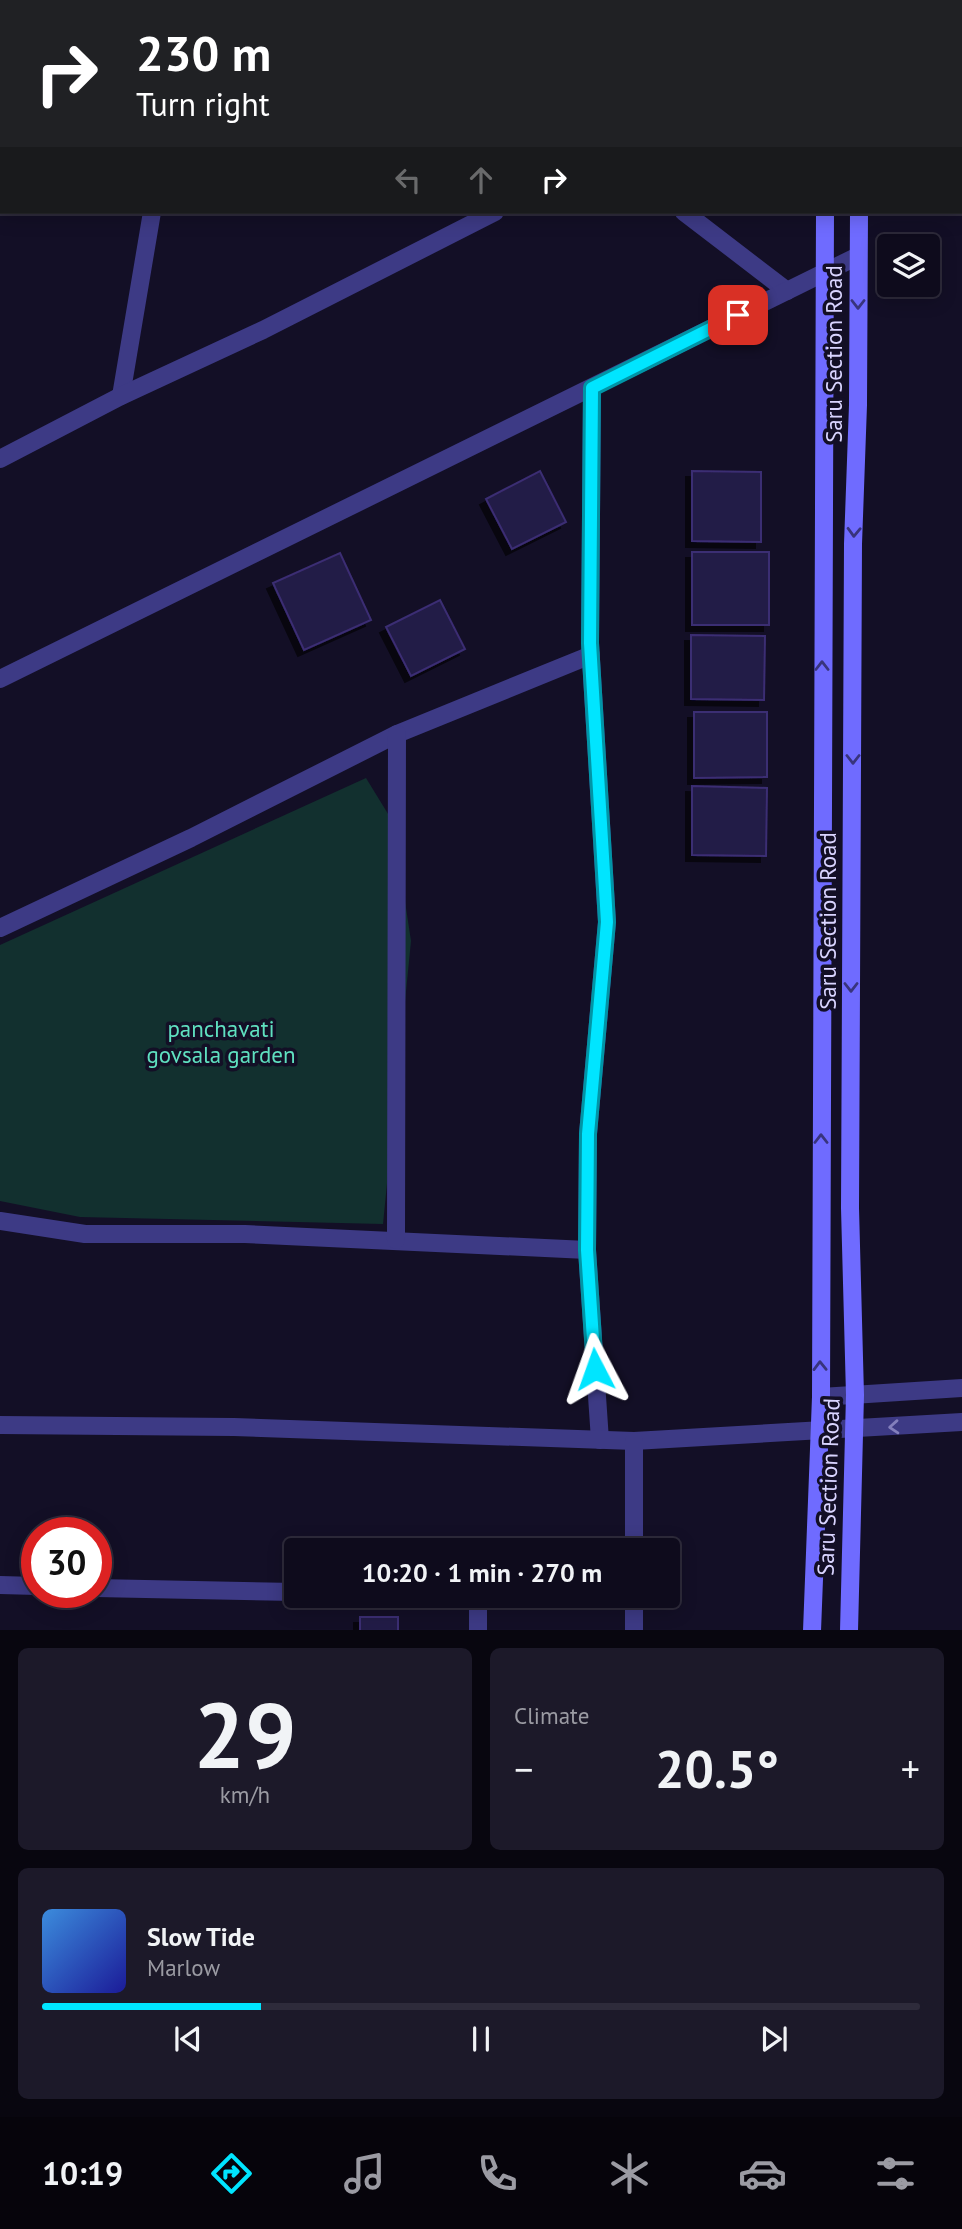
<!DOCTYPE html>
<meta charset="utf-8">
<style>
:root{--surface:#0e0b1c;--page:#1c1929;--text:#f1f3f6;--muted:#9b9ba3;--line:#2e2b3b;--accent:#00e5ff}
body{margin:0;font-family:"PT Sans",sans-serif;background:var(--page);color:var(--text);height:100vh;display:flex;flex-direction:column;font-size:26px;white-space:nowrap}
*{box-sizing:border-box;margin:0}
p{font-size:23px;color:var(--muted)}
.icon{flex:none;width:38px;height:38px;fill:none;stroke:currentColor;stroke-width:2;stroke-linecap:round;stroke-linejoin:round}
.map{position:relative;height:1630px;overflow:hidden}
.details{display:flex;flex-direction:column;gap:18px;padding:18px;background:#08060f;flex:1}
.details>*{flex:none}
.hud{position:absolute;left:0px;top:0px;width:962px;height:214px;box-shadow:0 4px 18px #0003,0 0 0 2px var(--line);background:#202124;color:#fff;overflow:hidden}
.buttons{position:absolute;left:877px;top:234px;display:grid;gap:14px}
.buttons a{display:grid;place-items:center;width:63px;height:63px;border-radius:7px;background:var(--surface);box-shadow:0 4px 18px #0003,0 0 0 2px var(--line);font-size:35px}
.speed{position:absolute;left:21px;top:1517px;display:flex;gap:14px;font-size:35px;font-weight:700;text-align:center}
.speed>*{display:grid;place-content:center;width:91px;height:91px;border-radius:50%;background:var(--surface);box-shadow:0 4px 18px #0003,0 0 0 2px var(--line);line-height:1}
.speed .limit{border:10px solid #d22;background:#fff;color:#111}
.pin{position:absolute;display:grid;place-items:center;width:60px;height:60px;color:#fff;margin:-30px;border-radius:14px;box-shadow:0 4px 10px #0006}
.me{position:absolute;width:77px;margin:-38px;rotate:356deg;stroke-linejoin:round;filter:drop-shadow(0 0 5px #0008)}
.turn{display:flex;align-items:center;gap:24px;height:147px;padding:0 21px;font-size:32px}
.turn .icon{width:91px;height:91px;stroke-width:2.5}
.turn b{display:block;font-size:49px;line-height:60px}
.lanes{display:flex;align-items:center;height:66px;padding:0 21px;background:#0003;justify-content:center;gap:35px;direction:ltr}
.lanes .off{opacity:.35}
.big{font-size:52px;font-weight:600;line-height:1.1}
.details .tile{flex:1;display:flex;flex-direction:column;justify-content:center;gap:10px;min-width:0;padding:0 24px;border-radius:10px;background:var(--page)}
.details .dial{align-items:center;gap:0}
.dial b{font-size:91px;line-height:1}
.song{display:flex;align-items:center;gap:21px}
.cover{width:84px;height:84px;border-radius:10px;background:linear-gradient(135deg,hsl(210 70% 55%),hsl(240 70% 35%))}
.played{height:7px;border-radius:4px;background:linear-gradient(90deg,var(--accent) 25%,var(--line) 25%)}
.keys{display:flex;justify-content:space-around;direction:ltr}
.heat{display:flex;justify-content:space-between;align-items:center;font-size:38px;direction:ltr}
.details .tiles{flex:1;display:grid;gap:18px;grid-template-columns:1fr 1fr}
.tile:last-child{grid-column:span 2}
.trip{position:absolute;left:284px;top:1538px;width:396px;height:70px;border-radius:7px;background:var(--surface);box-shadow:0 4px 18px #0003,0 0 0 2px var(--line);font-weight:600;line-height:70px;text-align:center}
.menu{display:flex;height:112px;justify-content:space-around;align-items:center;background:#06040b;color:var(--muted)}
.menu .icon{width:49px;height:49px}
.menu .on{color:var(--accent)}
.menu b{font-size:32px;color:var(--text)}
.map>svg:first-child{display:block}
.green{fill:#12302f}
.building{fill:#241b47;stroke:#3b2d73;stroke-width:2;filter:url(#shadow)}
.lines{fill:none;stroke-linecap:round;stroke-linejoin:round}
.lane{stroke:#3d3a85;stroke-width:14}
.street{stroke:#3d3a85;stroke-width:18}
.secondary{stroke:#6f6bff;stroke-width:18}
.oneway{stroke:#38347d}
.oneway2{stroke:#837fbc}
.route-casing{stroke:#0095a6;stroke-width:18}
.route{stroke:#00e5ff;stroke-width:12}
.labels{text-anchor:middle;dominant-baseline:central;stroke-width:7;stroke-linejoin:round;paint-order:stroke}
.street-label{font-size:23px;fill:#d9d4ff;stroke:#130f26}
.park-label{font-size:23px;fill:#5fe0c0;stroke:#130f26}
</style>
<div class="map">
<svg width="962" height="1631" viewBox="0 0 962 1631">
<defs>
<filter id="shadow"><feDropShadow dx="-6" dy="6" stdDeviation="0" flood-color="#0009"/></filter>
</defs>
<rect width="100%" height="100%" fill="#130f26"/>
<polygon class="green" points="366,778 393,822 411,941 383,1224 80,1217 0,1201 0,945"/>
<g class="building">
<polygon points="540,471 566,522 512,549 486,499"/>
<polygon points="692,471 761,472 761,542 692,541"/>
<rect x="692" y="552" width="77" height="73"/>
<polygon points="340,553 371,620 304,650 273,583"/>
<polygon points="440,600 465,649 411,676 386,627"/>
<polygon points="691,635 765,636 764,700 691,699"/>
<polygon points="694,712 767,712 767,777 694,778"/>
<polygon points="692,786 767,788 766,856 692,855"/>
<rect x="360" y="1617" width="38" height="14"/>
</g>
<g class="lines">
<polyline class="lane" points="961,87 962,87"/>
<g class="street">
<polyline points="606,0 606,2"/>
<polyline points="191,2 191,0"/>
<polyline points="684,212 787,291"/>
<polyline points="592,388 590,643 607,922 588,1134 587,1250 600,1440"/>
<polyline points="121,396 152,212"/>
<polyline points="0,459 121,396 263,330 495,212"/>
<polyline points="0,679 858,256"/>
<polyline points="0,928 191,838 397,734 591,655"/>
<polyline points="0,1221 85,1234 245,1234 587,1250"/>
<polyline points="396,1240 397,734"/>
<polyline points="821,1397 962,1388"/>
<polyline points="0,1425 234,1427 634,1441 962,1422"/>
<polyline points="634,1441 634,1550"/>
<polyline points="0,1585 37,1586"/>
<polyline points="96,1588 296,1592"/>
<polyline points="634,1596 634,1631"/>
<polyline points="478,1631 478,1596"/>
</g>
<g class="secondary">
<polyline points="827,2 827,0"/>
<polyline points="862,2 862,0"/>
<polyline points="812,1631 821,1397 825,212"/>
<polyline points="849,1631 855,1395 850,1208 853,544 858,405 859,212"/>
</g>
</g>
<defs><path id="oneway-chevron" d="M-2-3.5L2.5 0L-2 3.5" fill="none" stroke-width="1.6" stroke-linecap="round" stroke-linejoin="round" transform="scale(1.75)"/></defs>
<g class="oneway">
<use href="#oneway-chevron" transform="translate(858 304) rotate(90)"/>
<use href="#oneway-chevron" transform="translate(854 532) rotate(92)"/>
<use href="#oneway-chevron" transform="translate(822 666) rotate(-90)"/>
<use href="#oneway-chevron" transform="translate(853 759) rotate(90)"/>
<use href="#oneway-chevron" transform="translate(851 987) rotate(90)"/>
<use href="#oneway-chevron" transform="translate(821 1139) rotate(-90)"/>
<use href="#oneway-chevron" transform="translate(820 1366) rotate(-91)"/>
</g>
<use class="oneway2" href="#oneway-chevron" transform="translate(894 1427) rotate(176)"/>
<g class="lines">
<g class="route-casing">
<polyline id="route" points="595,1369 587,1250 588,1134 607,922 590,643 592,388 738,315"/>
</g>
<use href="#route" class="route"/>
</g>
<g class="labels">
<g class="street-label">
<text transform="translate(833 354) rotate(-90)">Saru Section Road</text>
<text transform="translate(827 921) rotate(-90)">Saru Section Road</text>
<text transform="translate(828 1487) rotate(-88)">Saru Section Road</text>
</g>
<g class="park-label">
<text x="221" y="1028">panchavati<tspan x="221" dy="26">govsala garden</tspan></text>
</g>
</g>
</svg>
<div class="buttons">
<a><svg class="icon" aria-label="layers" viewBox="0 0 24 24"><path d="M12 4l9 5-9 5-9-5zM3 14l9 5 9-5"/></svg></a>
</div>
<div class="speed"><div class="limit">30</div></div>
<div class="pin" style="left:738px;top:315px;background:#d93025"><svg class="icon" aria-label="arrive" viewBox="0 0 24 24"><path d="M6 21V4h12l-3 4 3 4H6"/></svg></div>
<svg class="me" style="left:595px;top:1369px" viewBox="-20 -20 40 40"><path d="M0-17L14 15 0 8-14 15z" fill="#00e5ff" stroke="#fff" stroke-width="4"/></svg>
<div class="trip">10:20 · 1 min · 270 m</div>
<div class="hud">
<div class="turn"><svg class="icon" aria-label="right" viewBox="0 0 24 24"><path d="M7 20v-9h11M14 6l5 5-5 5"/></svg><div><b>230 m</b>Turn right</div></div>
<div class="lanes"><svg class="icon off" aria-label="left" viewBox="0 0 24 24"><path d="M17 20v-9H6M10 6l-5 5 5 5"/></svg><svg class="icon off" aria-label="ahead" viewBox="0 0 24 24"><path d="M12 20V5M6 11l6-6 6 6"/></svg><svg class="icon" aria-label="right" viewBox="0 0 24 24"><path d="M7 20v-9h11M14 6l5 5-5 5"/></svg></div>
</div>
</div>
<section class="details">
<div class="tiles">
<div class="tile dial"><b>29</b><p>km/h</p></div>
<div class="tile"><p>Climate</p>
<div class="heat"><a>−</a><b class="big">20.5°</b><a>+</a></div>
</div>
<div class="tile">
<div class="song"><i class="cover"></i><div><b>Slow Tide</b><p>Marlow</p></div></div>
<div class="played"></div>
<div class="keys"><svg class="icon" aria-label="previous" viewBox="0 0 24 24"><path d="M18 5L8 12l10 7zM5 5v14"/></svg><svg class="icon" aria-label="pause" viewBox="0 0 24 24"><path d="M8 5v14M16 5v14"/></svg><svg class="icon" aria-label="next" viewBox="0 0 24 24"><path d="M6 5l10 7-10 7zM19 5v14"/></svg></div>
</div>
</div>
</section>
<nav class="menu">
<b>10:19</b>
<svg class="icon on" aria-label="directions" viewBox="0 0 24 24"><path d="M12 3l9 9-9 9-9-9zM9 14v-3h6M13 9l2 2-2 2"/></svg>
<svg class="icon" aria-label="music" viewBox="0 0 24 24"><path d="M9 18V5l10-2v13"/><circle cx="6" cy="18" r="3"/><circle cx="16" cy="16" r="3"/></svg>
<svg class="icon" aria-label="phone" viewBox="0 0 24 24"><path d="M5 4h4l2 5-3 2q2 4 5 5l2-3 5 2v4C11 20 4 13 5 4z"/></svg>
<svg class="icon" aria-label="climate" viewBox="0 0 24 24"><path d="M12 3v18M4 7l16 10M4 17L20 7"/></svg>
<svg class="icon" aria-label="car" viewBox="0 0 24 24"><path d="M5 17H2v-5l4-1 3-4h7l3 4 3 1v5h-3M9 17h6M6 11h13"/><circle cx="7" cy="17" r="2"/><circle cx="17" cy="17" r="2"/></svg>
<svg class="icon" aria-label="filters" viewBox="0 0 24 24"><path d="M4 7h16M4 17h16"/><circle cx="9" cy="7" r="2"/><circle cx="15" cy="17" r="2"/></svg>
</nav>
